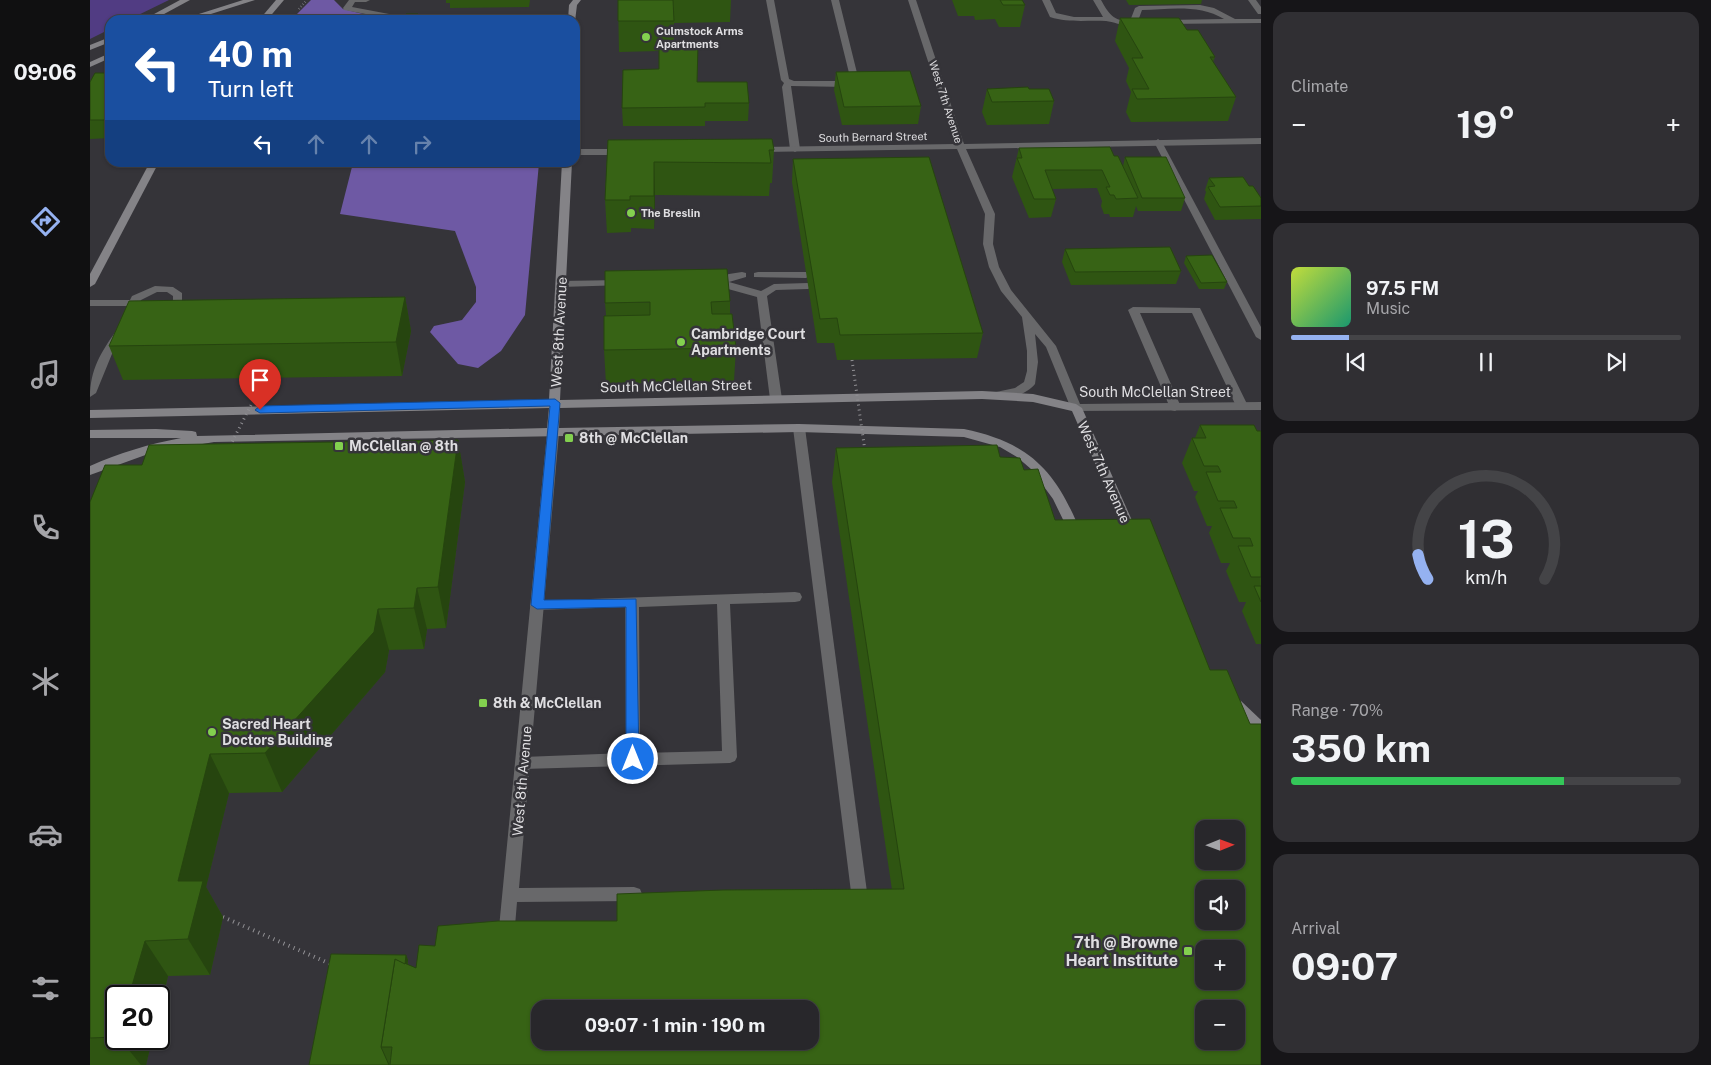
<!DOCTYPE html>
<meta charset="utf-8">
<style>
:root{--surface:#28272b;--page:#302f33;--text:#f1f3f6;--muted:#a5a5a9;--line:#444447;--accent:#95b2f1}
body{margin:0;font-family:"Public Sans",sans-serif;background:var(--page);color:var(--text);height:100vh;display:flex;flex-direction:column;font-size:19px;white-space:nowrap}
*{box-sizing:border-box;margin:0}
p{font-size:16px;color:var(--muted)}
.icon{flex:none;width:28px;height:28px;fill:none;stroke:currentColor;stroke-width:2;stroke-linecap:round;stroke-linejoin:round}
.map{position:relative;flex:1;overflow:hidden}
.details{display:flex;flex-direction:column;gap:12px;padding:12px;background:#161518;width:450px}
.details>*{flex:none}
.hud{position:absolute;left:15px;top:15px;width:475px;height:152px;border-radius:15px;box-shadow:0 1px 4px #0004,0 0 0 1px var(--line);background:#1a4fa0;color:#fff;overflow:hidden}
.needle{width:32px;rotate:89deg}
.fabs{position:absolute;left:1105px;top:820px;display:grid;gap:10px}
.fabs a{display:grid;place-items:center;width:50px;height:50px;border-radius:10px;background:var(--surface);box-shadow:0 1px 4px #0004,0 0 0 1px var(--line);font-size:25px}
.speed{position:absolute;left:15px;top:985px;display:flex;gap:10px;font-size:25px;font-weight:700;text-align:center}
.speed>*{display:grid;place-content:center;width:65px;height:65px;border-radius:50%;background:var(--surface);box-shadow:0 1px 4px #0004,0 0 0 1px var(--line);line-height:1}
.speed .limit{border:2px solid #111;border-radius:8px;background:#fff;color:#111}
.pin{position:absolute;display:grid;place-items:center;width:42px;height:42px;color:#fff;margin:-51px -21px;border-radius:50% 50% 50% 0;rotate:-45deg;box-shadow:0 0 5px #0007}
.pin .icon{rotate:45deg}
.me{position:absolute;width:55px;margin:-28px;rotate:0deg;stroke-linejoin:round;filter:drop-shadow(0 0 4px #0008)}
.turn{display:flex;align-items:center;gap:18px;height:105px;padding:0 20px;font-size:22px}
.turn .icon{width:65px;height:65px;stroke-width:2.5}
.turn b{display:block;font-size:35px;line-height:42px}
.lanes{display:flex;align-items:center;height:48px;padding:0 20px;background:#0003;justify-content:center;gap:25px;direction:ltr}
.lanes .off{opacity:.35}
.big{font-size:38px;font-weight:700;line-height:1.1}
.details .tile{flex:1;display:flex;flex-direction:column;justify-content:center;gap:8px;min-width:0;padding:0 18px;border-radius:15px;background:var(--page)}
.details .dial{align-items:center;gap:0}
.dial svg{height:130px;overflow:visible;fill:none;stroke:var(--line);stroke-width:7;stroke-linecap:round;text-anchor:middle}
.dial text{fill:var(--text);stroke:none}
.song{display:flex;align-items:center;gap:15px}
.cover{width:60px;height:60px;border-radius:8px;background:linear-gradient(135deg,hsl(70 70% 55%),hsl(160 70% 35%))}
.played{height:5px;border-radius:2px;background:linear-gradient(90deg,var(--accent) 15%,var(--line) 15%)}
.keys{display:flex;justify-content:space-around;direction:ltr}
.heat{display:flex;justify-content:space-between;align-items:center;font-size:28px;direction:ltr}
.charge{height:8px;border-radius:4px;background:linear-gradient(90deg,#34c759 70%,var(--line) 0)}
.trip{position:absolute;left:441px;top:1000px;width:288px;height:50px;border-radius:15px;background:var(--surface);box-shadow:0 1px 4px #0004,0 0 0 1px var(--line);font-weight:700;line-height:50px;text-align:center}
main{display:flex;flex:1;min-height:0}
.tabs{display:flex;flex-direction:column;width:90px;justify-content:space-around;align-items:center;background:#101011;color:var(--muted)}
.tabs .icon{width:35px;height:35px}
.tabs .active{color:var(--accent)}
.tabs b{font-size:22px;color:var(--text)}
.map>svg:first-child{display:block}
.green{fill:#513c83}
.forest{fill:#6e59a4}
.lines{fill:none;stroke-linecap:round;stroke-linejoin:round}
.path-far1{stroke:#929195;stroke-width:2.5;stroke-dasharray:0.5 2.5;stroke-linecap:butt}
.path{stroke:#929195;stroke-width:4;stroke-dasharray:1 4.5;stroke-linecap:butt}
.lane{fill:#68686a;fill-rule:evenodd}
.street{fill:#68686a;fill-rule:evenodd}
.secondary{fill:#848387;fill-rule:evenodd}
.path-bridge{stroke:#929195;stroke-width:3;stroke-dasharray:1 4;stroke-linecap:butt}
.wall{fill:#2f5512}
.shaded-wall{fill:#26450f}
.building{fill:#376315;stroke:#26450f;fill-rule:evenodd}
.route{fill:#1a73e8;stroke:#114b97}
.poi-dot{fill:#83d04f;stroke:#353439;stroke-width:2}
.labels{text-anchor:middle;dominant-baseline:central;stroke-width:5;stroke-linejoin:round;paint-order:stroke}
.far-poi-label{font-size:11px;font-weight:bold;fill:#dfdee1;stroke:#353439;text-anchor:start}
.far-street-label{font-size:11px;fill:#dfdee1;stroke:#353439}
.street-label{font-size:14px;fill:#dfdee1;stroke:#353439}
.poi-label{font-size:14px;font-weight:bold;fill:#dfdee1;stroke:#353439;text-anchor:start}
.near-poi-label{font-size:16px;font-weight:bold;fill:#dfdee1;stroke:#353439;text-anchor:end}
</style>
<main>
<nav class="tabs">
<b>09:06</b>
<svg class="icon active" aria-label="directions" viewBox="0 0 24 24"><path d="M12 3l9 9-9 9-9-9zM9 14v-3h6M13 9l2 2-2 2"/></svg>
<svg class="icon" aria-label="music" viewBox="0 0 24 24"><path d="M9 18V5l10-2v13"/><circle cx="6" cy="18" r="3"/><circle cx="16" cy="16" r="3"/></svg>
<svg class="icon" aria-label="phone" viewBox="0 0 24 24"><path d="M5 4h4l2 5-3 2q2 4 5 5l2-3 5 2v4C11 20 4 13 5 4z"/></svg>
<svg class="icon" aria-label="climate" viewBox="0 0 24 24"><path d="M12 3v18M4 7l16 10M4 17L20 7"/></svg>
<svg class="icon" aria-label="car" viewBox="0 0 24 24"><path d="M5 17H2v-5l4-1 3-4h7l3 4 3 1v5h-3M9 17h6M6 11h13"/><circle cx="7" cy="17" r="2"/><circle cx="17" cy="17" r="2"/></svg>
<svg class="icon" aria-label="filters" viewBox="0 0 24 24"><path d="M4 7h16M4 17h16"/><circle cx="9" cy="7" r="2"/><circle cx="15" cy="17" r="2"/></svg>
</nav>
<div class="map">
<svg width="1171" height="1065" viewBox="0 0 1171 1065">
<rect width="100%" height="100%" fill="#353439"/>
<polygon class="green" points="0,0 79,0 38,20 20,20 20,29 0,39"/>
<g class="forest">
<polygon points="221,0 244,0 253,9 285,17 284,20 189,20 201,20"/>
<polygon points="263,163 449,163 435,315 411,351 388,368 368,364 340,332 344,326 372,320 386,302 386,287 365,231 250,214"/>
</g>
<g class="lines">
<polyline class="path-far1" points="209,9 217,0"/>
<polyline class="path" points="133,917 243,965"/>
<g class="lane">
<polygon points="259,0 280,0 276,2 265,2 262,7 315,17 482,16 486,18 483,20 308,20 254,10 253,8"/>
<polygon points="676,0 684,0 699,79 704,81 756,81 760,77 741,0 749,0 768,77 758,87 701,86 710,149 705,152 700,149 692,87 694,83 691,80"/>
<path d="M952 0H960L966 13 984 17H1013L1003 0H1011C1019 14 1023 21 1040 21L1045 8 1049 6 1110 5 1124 8 1145 19H1171V23L1073 24V20H1076L1134 19C1110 4 1079 9 1052 10L1048 21 1050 23C1040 30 1026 22 1016 21 996 20 979 23 960 17Z"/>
<polygon points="1068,139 1072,142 1171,327 1171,340 1166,337 1064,142"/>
<polygon points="652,272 656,273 656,277 639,282 671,291 684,284 718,283 723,286 718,289 686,290 677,296 692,399 690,402 682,402 680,399 667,297 620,284 619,282 639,274"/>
<polygon points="668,272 716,272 721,275 716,278 664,277 664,273"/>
<polygon points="531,280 535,281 535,285 471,287 466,284 471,281"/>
<path d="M65 286 83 287 92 293V306C77 318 48 328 38 306H0V300H40L42 296ZM67 292H77L83 296V303C73 311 58 318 48 307L51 300Z"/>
<polygon points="1043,307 1110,308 1158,406 1156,409 1148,409 1146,406 1102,313 1050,313 1091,407 1085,411 1081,410 1038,310"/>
<path d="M30 330 35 333 24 349 6 393 0 397C0 370 11 352 26 331Z"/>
<polygon points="709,424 715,428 777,892 775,897 769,899 763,897 761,892 703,428"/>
<path d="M705 592 710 593 712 597 710 601 705 602 640 604 647 757 645 761 640 763 433 769 428 767 426 763 428 759 433 757 536 753 535 607 447 610 442 609 440 605 442 601ZM627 604 632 751 550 753 549 607Z"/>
</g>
<g class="street">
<path d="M818 0H826L874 144 1171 138V144L876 149 905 214 903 244 909 267 921 290 966 346 990 404 1171 402V410L982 411 956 347 945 334 948 362 945 384C937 394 918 401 906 398L904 395 906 392 925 388 934 382 937 371V351L932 317 911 291 899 267 893 244 895 214 867 149 666 152V148L669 147 865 144Z"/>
<polygon points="1158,0 1166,0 1171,7 1171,14 1168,14"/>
<polygon points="485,149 534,149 539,152 534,155 485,155"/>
<polygon points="463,429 469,433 429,888 544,887 550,889 552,894 550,899 544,901 427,902 424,938 422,943 416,946 410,943 408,938 457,433"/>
</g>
<g class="secondary">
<polygon points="90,0 100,0 63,20 53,20"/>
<polygon points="153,0 165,0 102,20 90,20"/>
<polygon points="186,0 194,0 177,20 169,20"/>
<polygon points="483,0 491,0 487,5 485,21 478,20 479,5"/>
<polygon points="20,37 20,42 0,50 0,45"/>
<polygon points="20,53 20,58 0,67 0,62"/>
<polygon points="60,162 69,162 5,284 0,287 0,274"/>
<path d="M472 162H482L470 400 892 391 943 394 986 404 992 408 1048 534 1046 537H1038L1036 534 982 411 943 402 892 399 470 408 469 428 709 424 874 429C942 443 967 473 992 535L990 538H982L963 499 941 469 927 457 910 447 874 437 709 432 124 442 61 453 0 475V466C29 453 59 444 91 438H0V430L66 429 102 431 106 432 107 436 457 428 459 408 0 418V410L459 400Z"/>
<polygon points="1146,699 1151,701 1171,720 1171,735 1166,733 1141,709 1139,705 1141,701"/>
</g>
<g class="path-bridge">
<polyline points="762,360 775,451"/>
<polyline points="140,446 175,378"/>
</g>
</g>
<g class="wall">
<polygon points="356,0 440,0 439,7 360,8 360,3 356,3"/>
<polygon points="528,0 641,0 640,22 584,23 584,45 607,82 659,103 658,121 615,121 615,126 533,126 532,108 569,69 569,51 529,52"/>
<polygon points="862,0 932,0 935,5 930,27 909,27 905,19 885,20 884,16 868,16"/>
<polygon points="1036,0 1112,0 1111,4 1039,5"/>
<polygon points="1030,18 1097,30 1125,57 1123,62 1146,97 1138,121 1041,122 1036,112 1041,92 1036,81 1039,68 1025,41"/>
<polygon points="746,72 831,106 828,124 752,125 744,90"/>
<polygon points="20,73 20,138 0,139 0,82"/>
<polygon points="897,89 939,89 964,101 959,124 897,125 892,112"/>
<polygon points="518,140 684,150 682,183 680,183 679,196 565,195 564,229 541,228 541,232 517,233 515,200"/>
<polygon points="929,148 1024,156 1033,166 1035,157 1095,198 1091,211 1048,211 1046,206 1043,217 1020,217 1019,214 1014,214 1011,206 1012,201 1007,188 962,189 966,199 961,217 939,218 922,177"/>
<polygon points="703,159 893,333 887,358 747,360 744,343 727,343 702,182"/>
<polygon points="1119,178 1159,186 1171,198 1171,219 1125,220 1114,199 1116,192 1115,190"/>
<polygon points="975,249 1091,271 1086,284 981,285 972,262"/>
<polygon points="1096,256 1137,282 1134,289 1109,289 1094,263"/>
<polygon points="315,297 321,331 312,376 33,380 19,346"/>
<polygon points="640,301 640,314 646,348 644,381 516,384 514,350 516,315 515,303"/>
<polygon points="1110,425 1171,431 1171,644 1166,644 1152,611 1156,602 1149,602 1136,571 1140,563 1131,563 1119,533 1122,526 1117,526 1105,497 1108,491 1104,491 1092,463 1102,438 1105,438"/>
<polygon points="368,440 375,482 356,628 337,629 334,649 299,650 295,672 192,792 139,793 116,887 133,917 120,975 78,976 69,1013 69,996 26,996 26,1039 62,1039 56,1065 0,1065 0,502 52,465"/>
<polygon points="746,448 910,457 934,470 965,520 1171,1065 219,1065 316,955 318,960 318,965 326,968 345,946 527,921 802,890 742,482"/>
</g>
<g class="shaded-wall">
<polygon points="564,162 565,195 564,229"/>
<polygon points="315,297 321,331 312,376 306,342"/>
<polygon points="368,440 375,482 356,628 348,587"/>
<polygon points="327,588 337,629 334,649 324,608"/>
<polygon points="288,609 299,650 295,672 192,792 175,753"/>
<polygon points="120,754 139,793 116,887 133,917 120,975 98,939 88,881"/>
<polygon points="55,941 78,976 69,1013 69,996 39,996"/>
<polygon points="316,955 318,960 305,1054"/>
<polygon points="30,1039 62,1039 56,1065 51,1065"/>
</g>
<g class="building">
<polygon points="528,0 583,0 584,21 528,21"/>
<polygon points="910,0 932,0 935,5 913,5"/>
<polygon points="316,14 328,14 327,16 336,16 335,20 286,20 287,16 315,16"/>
<polygon points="1030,18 1089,18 1097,30 1108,30 1125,57 1120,57 1146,97 1047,99 1042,89 1059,89 1042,58 1053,58"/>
<polygon points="569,45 608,45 607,82 657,82 659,103 615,103 615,107 532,108 533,70 569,69"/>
<polygon points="820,71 831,106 754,107 746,72"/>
<polygon points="5,73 20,73 20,120 0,120 0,82"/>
<polygon points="938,87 939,89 959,89 964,101 902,102 897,89"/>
<polygon points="682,139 684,150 679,150 681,163 564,162 564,196 540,196 540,200 515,200 518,140"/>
<polygon points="1020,147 1024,156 1028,156 1048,198 1026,199 1024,195 1020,195 1016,187 1020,187 1012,170 955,170 966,199 944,199 927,158 932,158 929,148"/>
<polygon points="839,157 893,333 750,335 747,318 730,319 703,159"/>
<polygon points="1035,157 1076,157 1095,198 1052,198"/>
<polygon points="1153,177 1159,186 1163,186 1171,198 1171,206 1130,207 1118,187 1125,186 1119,178"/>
<polygon points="1080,247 1091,271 985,272 975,249"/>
<polygon points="1122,255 1137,282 1111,283 1096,256"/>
<polygon points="637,269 640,301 621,302 622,314 642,314 646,348 514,350 514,316 560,315 560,302 515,303 515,271"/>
<polygon points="315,297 306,342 19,346 39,301"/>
<polygon points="1110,425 1164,425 1167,431 1171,431 1171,577 1161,577 1148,546 1163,546 1160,538 1143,538 1130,508 1147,508 1144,501 1128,501 1116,472 1131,472 1128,466 1114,466 1102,438 1116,438"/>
<polygon points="368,440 348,587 327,588 324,608 288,609 284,632 175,753 120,754 88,881 113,881 98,939 55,941 39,996 26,996 26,1037 0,1038 0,502 15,465 52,465 59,445"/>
<path d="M907 445 910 457 930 458 934 470 948 469 965 520 1060 519 1120 670H1137L1160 724H1171V1065H300L302 1047H291L305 959 326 968 329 945 345 946 348 926 408 921H527V894L633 890 814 889 746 448ZM1114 829H1146V861H1114ZM1114 889H1146V921H1114ZM1114 949H1146V981H1114ZM450 1009H720V1041H450ZM1114 1009H1146V1041H1114Z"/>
<polygon points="1164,586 1171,586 1171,602"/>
<polygon points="241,954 316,955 315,964 305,959 291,1047 299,1065 219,1065"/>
</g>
<polygon class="route" points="465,399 470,403 454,600 546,599 549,759 548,763 538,763 536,759 536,607 447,609 441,605 460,406 170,413 165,410 170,406"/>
<g class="poi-dot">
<circle cx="556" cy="37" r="5"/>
<circle cx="541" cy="213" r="5"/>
<circle cx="591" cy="342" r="5"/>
<rect x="474" y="433" width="10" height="10" rx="2.5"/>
<rect x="244" y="441" width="10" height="10" rx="2.5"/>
<rect x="388" y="698" width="10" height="10" rx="2.5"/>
<circle cx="122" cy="732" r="5"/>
<rect x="1093" y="946" width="10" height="10" rx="2.5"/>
</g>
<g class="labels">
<g class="far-poi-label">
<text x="566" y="31">Culmstock Arms<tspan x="566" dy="13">Apartments</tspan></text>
<text x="551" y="213">The Breslin</text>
</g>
<g class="far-street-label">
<text transform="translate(856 102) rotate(72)">West 7th Avenue</text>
<text transform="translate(783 137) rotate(-1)">South Bernard Street</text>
</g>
<g class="street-label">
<text transform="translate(469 332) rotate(-87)">West 8th Avenue</text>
<text transform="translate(586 386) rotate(-1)">South McClellan Street</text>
<text x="1065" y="392">South McClellan Street</text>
<text transform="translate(1014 472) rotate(66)">West 7th Avenue</text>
<text transform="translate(432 781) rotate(-85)">West 8th Avenue</text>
</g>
<g class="poi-label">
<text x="601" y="334">Cambridge Court<tspan x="601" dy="16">Apartments</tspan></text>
<text x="489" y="438">8th @ McClellan</text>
<text x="259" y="446">McClellan @ 8th</text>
<text x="403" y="703">8th &amp; McClellan</text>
<text x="132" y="724">Sacred Heart<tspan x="132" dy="16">Doctors Building</tspan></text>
</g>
<g class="near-poi-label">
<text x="1088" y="942">7th @ Browne<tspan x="1088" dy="18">Heart Institute</tspan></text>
</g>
</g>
</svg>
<div class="fabs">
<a><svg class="needle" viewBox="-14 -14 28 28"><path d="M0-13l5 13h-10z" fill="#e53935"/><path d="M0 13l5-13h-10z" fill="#a5a5a9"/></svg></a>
<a><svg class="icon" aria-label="sound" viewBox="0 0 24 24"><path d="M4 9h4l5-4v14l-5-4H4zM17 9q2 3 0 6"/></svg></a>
<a>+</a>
<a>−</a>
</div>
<div class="speed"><div class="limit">20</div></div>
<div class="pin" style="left:170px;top:410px;background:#d93025"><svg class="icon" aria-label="arrive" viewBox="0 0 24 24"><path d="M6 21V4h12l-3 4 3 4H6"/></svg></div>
<svg class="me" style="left:543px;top:759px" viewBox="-20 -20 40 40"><circle r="17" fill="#1a73e8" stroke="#fff" stroke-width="3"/><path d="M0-11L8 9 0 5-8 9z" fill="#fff"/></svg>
<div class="trip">09:07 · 1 min · 190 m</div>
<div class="hud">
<div class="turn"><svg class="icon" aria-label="left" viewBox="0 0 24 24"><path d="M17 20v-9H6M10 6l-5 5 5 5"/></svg><div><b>40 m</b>Turn left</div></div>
<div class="lanes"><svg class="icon" aria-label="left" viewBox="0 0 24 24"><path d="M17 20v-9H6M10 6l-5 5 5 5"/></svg><svg class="icon off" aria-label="ahead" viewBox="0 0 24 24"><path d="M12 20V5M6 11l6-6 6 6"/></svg><svg class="icon off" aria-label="ahead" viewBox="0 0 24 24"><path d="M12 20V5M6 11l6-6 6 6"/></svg><svg class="icon off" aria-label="right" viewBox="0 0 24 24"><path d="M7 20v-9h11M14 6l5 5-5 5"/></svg></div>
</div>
</div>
<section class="details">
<div class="tile"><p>Climate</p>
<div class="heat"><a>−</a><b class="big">19°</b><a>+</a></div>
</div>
<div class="tile">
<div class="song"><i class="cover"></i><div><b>97.5 FM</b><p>Music</p></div></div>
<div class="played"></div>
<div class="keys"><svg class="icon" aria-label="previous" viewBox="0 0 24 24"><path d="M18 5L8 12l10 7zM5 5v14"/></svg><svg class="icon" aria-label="pause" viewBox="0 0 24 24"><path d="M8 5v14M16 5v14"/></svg><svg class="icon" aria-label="next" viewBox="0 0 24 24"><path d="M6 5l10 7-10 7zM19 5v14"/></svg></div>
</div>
<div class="tile dial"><svg viewBox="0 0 100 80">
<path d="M14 69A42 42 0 1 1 86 69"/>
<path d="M14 69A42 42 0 0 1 8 54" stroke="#95b2f1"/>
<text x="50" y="56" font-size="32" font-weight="700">13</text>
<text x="50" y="72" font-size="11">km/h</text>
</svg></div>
<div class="tile"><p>Range · 70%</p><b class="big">350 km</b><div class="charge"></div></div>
<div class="tile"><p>Arrival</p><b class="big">09:07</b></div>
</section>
</main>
